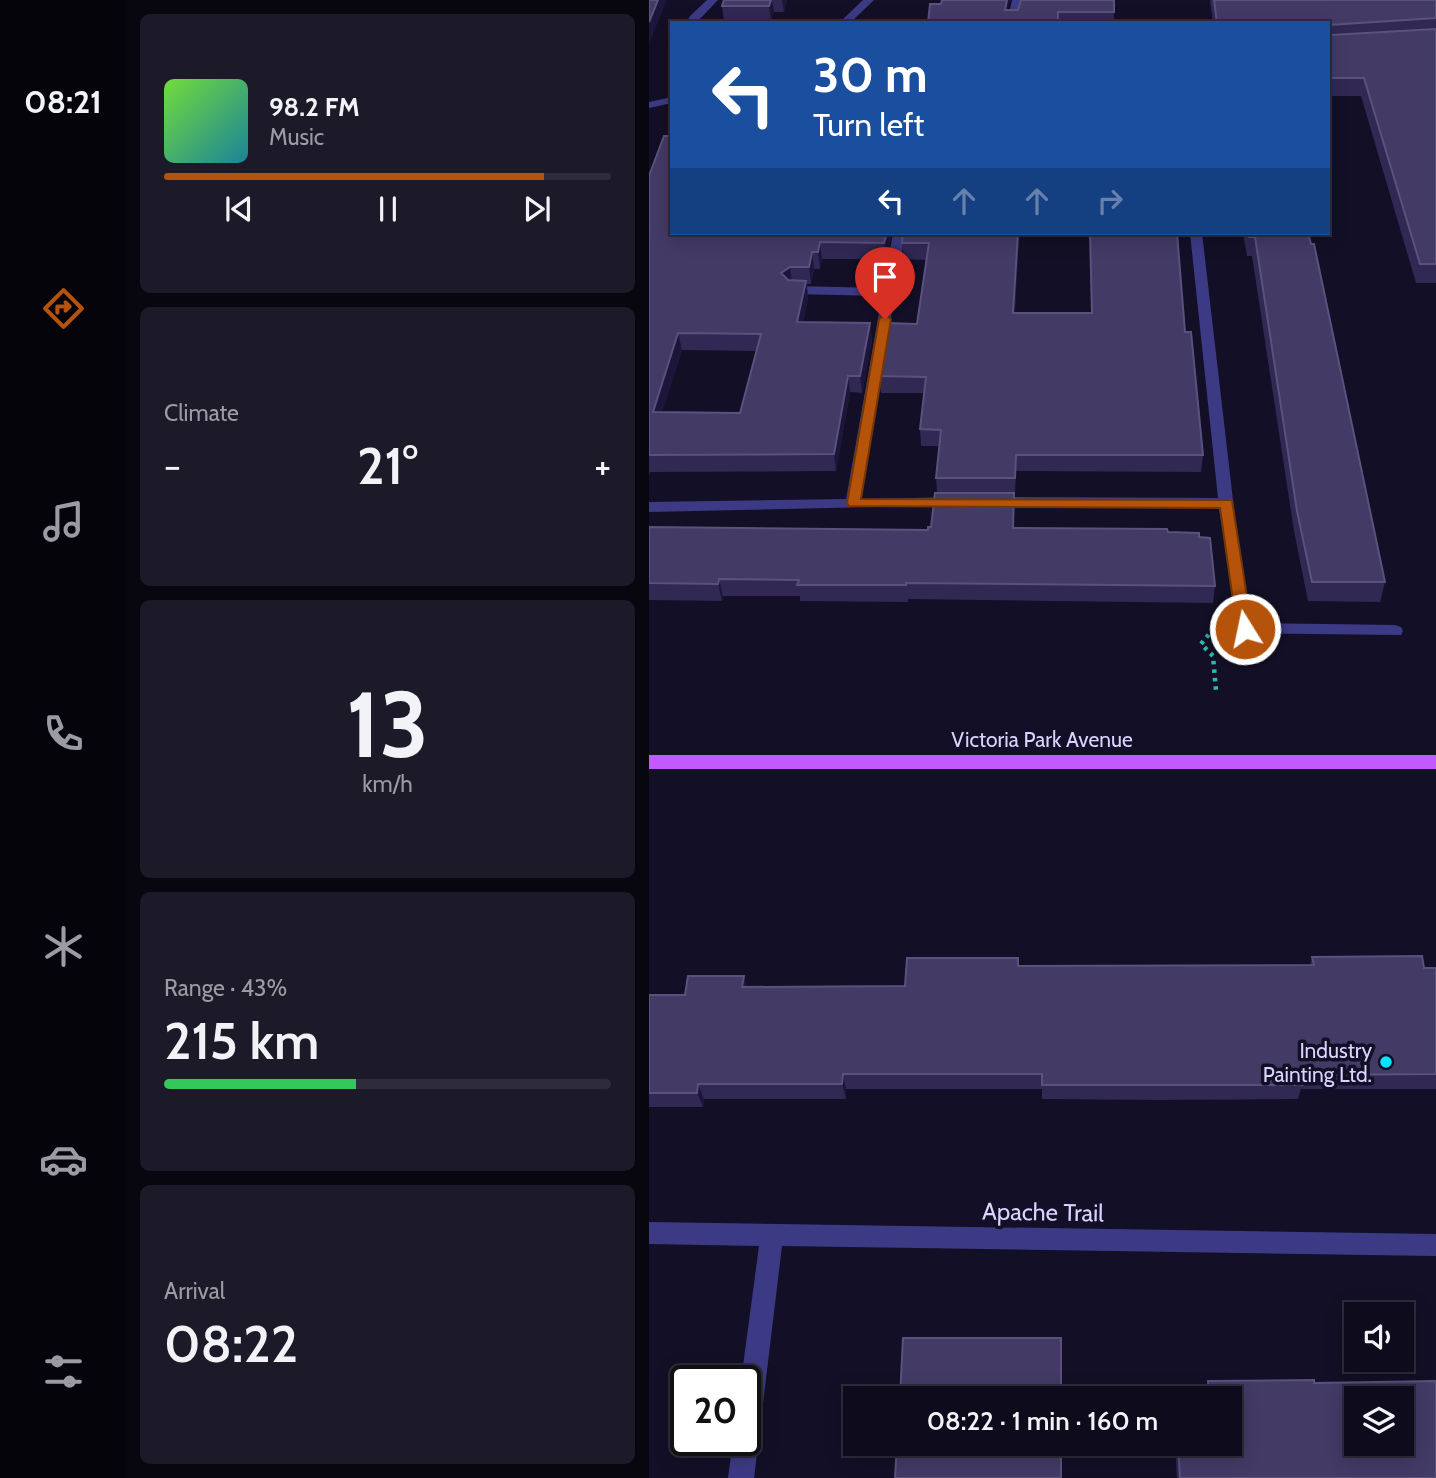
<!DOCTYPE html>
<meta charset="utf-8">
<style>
:root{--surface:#0e0b1c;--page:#1c1929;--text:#f1f3f6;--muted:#9b9ba3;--line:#2e2b3b;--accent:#b45309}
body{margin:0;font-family:Cabin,sans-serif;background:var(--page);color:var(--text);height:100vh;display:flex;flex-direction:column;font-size:26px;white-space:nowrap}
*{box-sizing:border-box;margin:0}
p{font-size:23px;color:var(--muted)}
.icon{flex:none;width:38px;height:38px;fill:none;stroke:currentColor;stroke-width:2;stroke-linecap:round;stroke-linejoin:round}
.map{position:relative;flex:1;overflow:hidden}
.drawer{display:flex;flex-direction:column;gap:14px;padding:14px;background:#08060f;width:523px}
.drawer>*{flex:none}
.hud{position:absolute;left:21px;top:21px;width:660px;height:214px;border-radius:0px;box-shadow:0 4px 18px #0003,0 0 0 2px var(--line);background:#1a4fa0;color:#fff;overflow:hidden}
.tools{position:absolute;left:695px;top:1302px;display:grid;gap:14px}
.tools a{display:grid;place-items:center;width:70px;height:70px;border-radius:0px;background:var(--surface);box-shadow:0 4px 18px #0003,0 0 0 2px var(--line);font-size:35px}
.speed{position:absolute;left:21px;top:1365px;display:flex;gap:14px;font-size:35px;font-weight:700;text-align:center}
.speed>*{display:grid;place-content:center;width:91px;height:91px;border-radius:50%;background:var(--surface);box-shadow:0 4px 18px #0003,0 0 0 2px var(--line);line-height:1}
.speed .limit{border:4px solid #111;border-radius:10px;background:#fff;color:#111}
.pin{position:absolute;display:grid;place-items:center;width:60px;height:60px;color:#fff;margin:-72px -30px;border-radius:50% 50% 50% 0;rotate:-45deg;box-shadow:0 0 7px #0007}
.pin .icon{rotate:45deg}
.me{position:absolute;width:77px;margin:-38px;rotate:350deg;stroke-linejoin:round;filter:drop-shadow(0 0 5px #0008)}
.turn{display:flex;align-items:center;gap:24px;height:147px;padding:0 28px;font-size:32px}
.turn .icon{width:91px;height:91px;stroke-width:2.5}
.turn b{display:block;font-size:49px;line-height:60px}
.lanes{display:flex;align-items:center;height:66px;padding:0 28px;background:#0003;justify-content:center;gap:35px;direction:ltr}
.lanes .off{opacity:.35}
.big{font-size:52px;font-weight:600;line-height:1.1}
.drawer .tile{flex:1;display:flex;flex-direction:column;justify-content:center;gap:10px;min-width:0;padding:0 24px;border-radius:10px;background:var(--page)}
.drawer .dial{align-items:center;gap:0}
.dial b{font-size:91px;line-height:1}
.song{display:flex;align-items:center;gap:21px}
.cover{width:84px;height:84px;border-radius:10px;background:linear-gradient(135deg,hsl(100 70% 55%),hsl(190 70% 35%))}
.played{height:7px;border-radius:4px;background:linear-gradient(90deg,var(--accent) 85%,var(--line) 85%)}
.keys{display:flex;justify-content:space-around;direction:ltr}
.heat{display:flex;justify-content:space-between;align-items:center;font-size:38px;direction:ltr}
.charge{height:10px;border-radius:5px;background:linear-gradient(90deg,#34c759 43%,var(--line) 0)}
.trip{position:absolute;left:194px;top:1386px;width:399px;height:70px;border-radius:0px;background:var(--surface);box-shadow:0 4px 18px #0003,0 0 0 2px var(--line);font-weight:600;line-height:70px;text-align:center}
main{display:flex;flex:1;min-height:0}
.menu{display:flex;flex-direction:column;width:126px;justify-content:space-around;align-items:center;background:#06040b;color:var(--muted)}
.menu .icon{width:49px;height:49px}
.menu .current{color:var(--accent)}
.menu b{font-size:32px;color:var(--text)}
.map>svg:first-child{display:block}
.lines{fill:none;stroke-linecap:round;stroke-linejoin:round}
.path{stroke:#2fb8b0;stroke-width:4.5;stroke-dasharray:3.5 5;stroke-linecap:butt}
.minor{fill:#3d3a85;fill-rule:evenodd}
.major{fill:#c25bff;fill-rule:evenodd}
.wall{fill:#312854;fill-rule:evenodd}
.shaded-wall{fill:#1d163a}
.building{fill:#433a66;stroke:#5a527e;stroke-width:2;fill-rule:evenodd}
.route{fill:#b45309;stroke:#753606;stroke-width:2}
.poi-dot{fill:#00e5ff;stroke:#130f26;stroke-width:2.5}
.labels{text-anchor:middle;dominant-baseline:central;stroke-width:7;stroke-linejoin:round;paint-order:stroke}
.street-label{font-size:21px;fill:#d9d4ff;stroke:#130f26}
.poi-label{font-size:21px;fill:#d9d4ff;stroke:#130f26;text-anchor:end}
.near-street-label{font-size:24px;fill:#d9d4ff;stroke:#130f26}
</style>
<main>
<nav class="menu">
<b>08:21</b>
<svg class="icon current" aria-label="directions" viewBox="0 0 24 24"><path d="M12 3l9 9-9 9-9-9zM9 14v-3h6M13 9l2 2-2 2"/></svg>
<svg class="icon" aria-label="music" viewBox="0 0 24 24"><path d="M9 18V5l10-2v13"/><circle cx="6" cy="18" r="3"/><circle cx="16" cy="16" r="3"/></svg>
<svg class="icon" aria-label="phone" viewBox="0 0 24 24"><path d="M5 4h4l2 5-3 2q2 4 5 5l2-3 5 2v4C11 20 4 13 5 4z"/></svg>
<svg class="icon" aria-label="climate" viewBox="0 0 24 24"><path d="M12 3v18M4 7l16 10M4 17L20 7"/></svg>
<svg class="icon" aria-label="car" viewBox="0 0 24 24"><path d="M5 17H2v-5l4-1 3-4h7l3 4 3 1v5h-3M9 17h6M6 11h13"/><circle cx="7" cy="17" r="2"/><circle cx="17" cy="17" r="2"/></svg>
<svg class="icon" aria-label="filters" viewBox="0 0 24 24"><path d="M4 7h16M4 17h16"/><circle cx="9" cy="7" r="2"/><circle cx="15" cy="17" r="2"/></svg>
</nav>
<section class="drawer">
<div class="tile">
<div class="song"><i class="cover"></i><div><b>98.2 FM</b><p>Music</p></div></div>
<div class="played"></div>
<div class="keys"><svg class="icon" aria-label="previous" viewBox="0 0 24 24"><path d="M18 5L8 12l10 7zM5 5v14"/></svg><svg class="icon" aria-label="pause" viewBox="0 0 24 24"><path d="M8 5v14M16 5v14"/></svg><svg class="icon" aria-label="next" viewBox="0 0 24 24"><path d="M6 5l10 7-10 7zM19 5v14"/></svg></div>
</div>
<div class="tile"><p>Climate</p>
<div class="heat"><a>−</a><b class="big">21°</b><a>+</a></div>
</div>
<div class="tile dial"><b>13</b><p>km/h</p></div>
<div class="tile"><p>Range · 43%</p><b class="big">215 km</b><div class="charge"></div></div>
<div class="tile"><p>Arrival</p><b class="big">08:22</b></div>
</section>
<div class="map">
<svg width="787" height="1478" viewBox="0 0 787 1478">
<rect width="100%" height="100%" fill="#130f26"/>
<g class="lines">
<polyline class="path" points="565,628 552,644 564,656 567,691"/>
<g class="minor">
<polygon points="58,0 69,0 47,23 37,23 41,16"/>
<polygon points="214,0 225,0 201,23 190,23"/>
<polygon points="363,0 373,0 368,23 358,23"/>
<polygon points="23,97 23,103 0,108 0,102"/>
<polygon points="244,233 256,233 212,499 308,497 313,499 316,502 313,505 0,512 0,502 197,499 233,296 143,294 137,290 143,286 234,288"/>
<polygon points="541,233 553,233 589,543 602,623 746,625 752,627 754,631 752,635 589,633 570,508 343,507 335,502 343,497 569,498"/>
<polygon points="0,1222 787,1234 787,1256 133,1246 105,1478 79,1478 84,1440 96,1440 96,1381 92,1381 110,1246 0,1244"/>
</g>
<rect class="major" x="0" y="755" width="787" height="14"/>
</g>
<g class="wall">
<polygon points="75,0 138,0 135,12 125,12 122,20 75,21 73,6"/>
<polygon points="561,0 787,0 787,283 767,283 712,96 679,96 679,23 564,23"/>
<polygon points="292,4 359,10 465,12 465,23 279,23"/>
<path d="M0 176 23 233H243L237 259H173L171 269H165L162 284H158L159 297 154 323H221L223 340 213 393 201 392 187 471 1 472 0 476ZM33 350 107 351 91 413 13 412Z"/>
<polygon points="254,233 370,233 366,313 442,313 441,233 528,233 536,332 554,455 552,472 367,471 366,495 365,495 365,528 519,532 550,537 566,586 564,603 259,599 259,602 151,601 151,596 74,596 73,601 0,600 0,527 279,530 282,527 288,493 287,478 290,446 272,446 271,429 275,393 232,393 230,376 268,324 278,260 254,259 253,243"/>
<polygon points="594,233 659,233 736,582 731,602 659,601 645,531 603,256 598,256"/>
<polygon points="663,957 775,968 787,968 787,1089 652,1089 649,1099 509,1100 393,1099 393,1089 197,1089 197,1099 55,1099 54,1107 0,1107 0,995 36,995 95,976 98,987 256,986 369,966 661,965"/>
<polygon points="559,1381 665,1383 787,1478 528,1478 526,1444 581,1444 581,1398 556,1398 556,1393"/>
</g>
<g class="shaded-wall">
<polygon points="9,0 18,0 0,44 0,22"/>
<polygon points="122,0 123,0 125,12 122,20 120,6"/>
<polygon points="133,0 138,0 135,12"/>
<polygon points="358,0 361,0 356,23 356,10"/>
<polygon points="238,233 243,233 237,259 235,243"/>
<polygon points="369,233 370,233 365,329 364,313"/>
<polygon points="171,242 173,259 171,269 169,252"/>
<polygon points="163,252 165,269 162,284 160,267"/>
<polygon points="141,267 143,283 132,273"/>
<polygon points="157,281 159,297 151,339 148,322"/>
<polygon points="221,323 223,340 213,393 211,376"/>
<polygon points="29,333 33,350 8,429 4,412"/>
<polygon points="199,376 201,392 187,471 185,454"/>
<polygon points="70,579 74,596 73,601 69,584"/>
<polygon points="95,976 100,991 93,987"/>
<polygon points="194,1074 197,1089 197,1099 193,1084"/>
<polygon points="49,1084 55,1099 54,1107 48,1093"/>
</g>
<g class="building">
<polygon points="0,0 9,0 0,22"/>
<polygon points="75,0 122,0 120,6 73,6"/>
<polygon points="293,0 358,0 356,10 369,10 372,0 465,0 465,12 409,12 409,23 279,23 281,4 292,4"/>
<polygon points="565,0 787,0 787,18 680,25 679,32 679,23 568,23"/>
<polygon points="787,29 787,264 771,264 715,78 679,78 679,32 682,35"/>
<path d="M15 136H23V233H238L235 243 171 242 169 252H163L160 267H141L132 273 139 280 157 281 148 322 221 323 211 376H199L185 454 0 455V176ZM29 333 112 334 91 413 4 412Z"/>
<polygon points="254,233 369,233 364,313 443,313 441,233 528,233 536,332 542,332 554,455 367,455 366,478 287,478 292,430 271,429 277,377 230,376 239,323 268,324 280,243 253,243"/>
<polygon points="599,233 659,233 662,244 665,244 736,582 663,582 648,511 606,237 600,237"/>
<polygon points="286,493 365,493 364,528 518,529 519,532 550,533 550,537 561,538 566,586 257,583 257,585 148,585 150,580 70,579 69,584 0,583 0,527 279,530 279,527 282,527"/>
<polygon points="773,956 775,968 787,968 787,1074 652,1075 653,1085 393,1085 393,1074 194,1074 193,1084 49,1084 48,1093 0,1093 0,995 36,995 39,976 95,976 93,987 256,986 258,958 369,958 369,966 665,965 663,957"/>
<polygon points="254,1338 412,1338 412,1398 251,1398"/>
<path d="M665 1380V1383L787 1381V1478H531L529 1444H581V1398H560L559 1381ZM707 1398H752V1444H707Z"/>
<polygon points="248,1444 412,1444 412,1478 246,1478"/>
</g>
<polygon class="route" points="236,315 242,319 212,499 583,500 603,629 601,633 596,634 588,629 571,508 200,506 198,503 230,319"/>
<circle class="poi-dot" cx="737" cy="1062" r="7"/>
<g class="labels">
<g class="street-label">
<text x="393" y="739">Victoria Park Avenue</text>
</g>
<g class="poi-label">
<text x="723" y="1050">Industry<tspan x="723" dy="24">Painting Ltd.</tspan></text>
</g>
<g class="near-street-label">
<text transform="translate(394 1212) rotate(1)">Apache Trail</text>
</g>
</g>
</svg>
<div class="tools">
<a><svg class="icon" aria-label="sound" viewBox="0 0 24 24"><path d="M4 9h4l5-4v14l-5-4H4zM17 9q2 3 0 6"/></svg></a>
<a><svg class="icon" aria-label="layers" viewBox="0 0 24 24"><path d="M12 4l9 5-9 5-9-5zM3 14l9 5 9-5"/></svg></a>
</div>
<div class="speed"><div class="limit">20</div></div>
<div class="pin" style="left:236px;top:319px;background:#d93025"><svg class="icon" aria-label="arrive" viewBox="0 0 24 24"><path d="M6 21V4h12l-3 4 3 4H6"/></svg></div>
<svg class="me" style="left:596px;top:629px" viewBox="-20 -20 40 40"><circle r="17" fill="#b45309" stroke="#fff" stroke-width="3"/><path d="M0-11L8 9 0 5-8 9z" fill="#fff"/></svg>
<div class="trip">08:22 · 1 min · 160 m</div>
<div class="hud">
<div class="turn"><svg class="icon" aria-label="left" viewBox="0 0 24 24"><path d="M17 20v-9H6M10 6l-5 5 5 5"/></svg><div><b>30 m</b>Turn left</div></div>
<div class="lanes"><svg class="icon" aria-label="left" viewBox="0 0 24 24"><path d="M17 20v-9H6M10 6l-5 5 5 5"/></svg><svg class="icon off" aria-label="ahead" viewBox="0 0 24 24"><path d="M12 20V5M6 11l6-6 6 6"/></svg><svg class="icon off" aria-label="ahead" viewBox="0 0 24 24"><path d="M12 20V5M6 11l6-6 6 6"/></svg><svg class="icon off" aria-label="right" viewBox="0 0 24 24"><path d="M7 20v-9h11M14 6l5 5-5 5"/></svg></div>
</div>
</div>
</main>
